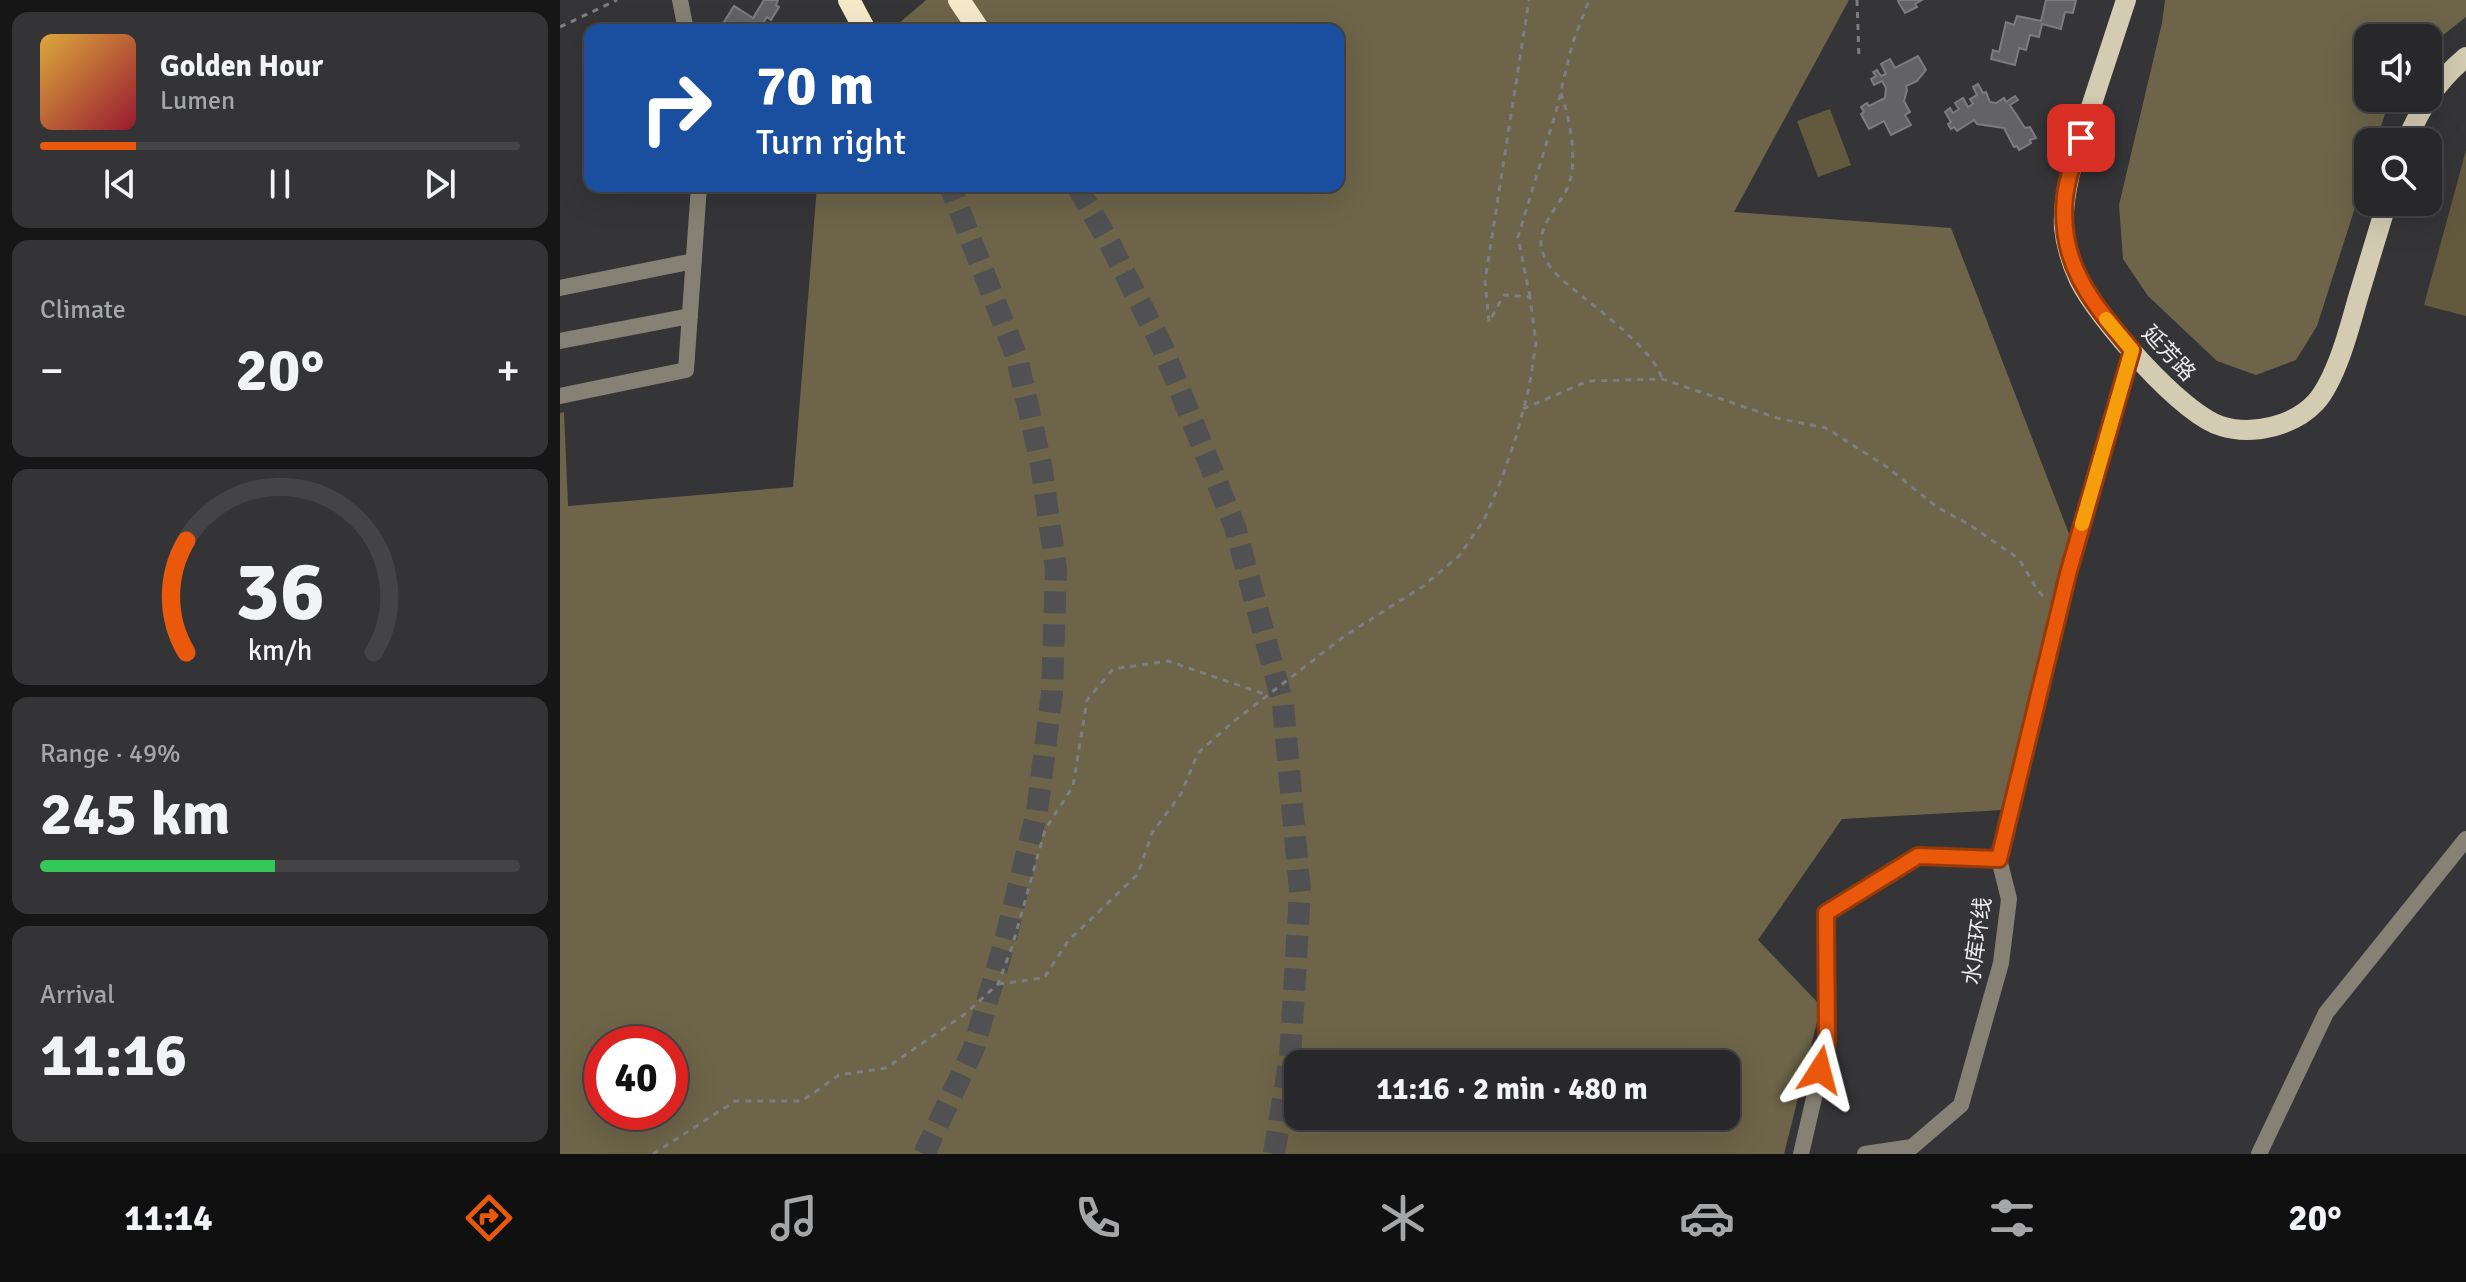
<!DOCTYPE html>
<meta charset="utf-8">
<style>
:root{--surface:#28282a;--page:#343436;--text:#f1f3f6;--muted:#a5a6a8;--line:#444447;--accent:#ea580c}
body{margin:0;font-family:Signika,"Noto Sans SC",sans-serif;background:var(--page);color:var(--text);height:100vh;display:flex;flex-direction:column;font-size:30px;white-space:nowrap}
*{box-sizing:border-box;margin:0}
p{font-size:26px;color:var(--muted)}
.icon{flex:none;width:44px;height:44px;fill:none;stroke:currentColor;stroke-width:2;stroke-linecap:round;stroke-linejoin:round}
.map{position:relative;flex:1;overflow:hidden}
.sheet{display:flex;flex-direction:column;gap:12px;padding:12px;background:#161617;width:560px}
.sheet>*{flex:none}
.hud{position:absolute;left:24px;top:24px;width:760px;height:168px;border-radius:16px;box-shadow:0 8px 32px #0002,0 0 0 2px var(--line);background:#1a4fa0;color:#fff;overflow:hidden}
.controls{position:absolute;left:1794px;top:24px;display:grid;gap:16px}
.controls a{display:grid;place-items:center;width:88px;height:88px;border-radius:16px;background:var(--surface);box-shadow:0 8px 32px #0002,0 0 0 2px var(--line);font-size:40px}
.speed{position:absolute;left:24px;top:1026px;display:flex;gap:16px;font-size:40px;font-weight:700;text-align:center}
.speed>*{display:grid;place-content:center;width:104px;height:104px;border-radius:50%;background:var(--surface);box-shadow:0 8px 32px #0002,0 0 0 2px var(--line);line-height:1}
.speed .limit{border:12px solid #d22;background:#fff;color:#111}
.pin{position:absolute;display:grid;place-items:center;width:68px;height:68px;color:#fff;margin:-34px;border-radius:16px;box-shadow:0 4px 12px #0006}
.me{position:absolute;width:88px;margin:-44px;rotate:9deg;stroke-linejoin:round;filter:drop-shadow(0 0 6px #0008)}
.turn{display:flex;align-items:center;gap:28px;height:168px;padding:0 40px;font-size:36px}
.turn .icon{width:104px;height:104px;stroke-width:2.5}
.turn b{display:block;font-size:56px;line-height:68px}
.big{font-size:60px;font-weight:700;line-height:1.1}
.sheet .widget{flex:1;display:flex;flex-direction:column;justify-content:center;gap:12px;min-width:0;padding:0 28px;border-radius:16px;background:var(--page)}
.sheet .dial{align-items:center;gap:0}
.dial svg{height:208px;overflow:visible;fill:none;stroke:var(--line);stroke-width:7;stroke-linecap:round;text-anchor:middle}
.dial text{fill:var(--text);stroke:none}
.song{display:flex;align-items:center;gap:24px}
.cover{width:96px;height:96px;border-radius:12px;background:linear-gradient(135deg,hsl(40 70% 55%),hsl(350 70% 35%))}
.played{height:8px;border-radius:4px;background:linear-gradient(90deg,var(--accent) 20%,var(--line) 20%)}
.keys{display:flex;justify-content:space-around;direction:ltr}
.heat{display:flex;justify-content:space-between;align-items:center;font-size:44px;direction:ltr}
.charge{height:12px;border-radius:6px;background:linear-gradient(90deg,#34c759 49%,var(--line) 0)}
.trip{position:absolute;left:724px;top:1050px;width:456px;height:80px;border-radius:16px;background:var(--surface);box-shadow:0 8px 32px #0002,0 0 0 2px var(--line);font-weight:700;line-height:80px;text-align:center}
.dock{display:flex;height:128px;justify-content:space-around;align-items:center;background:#101011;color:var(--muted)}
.dock .icon{width:56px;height:56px}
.dock .active{color:var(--accent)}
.dock b{font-size:36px;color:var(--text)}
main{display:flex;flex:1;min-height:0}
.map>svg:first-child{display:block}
.green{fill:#62593e}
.forest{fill:#6d6449;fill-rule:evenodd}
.building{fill:#636367;stroke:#7c7c80;stroke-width:2}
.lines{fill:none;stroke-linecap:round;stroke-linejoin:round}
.highway-tunnel{stroke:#515153;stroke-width:22;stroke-dasharray:22 11;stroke-linecap:butt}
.path{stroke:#7e7e81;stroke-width:3;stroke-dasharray:6 6;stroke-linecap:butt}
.minor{stroke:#858174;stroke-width:16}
.major{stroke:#d4ccb2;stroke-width:20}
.highway{stroke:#f4eaca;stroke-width:22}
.route-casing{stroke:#983908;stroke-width:20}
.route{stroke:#ea580c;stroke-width:14}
.slow{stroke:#f59e0b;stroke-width:14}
.labels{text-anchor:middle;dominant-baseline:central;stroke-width:8;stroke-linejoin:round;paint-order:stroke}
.street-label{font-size:22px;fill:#ededef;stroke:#353538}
</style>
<main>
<section class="sheet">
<div class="widget">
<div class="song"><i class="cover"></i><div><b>Golden Hour</b><p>Lumen</p></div></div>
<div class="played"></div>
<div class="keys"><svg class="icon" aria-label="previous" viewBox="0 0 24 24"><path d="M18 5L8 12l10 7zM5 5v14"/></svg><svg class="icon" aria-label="pause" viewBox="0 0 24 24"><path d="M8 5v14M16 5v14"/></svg><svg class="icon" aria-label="next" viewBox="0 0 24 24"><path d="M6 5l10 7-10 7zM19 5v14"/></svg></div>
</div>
<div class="widget"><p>Climate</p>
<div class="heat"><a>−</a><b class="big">20°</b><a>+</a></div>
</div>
<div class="widget dial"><svg viewBox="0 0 100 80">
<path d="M14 69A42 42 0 1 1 86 69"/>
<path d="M14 69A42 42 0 0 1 14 26" stroke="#ea580c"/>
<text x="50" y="56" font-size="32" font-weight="700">36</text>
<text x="50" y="72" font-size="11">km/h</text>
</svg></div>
<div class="widget"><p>Range · 49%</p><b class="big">245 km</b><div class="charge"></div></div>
<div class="widget"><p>Arrival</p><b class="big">11:16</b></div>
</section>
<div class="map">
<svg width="1906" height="1154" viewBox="0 0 1906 1154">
<rect width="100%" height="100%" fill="#353538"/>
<g class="green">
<polygon points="1270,109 1291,165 1258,177 1237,121"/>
<polygon points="1906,150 1906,316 1864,305"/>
</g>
<g class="forest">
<path d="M366 0H1289L1174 212 1391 228 1511 539 1443 810 1282 819 1198 940 1261 1006 1224 1154H0V413L4 412 8 506 233 487 257 186H778V30H331ZM42 1044H110V1112H42ZM738 1064H1166V1116H738Z"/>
<polygon points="1605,0 1906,0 1906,17 1868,47 1868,38 1808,38 1808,98 1830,98 1816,142 1808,142 1808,167 1757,326 1736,360 1696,375 1657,361 1588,296 1563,259 1559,205 1602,23"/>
</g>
<g class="building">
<polygon points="204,0 218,0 216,5 219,7 211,20 207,17 199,30 159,30 174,6 193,18"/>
<polygon points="1340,0 1362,0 1355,4 1357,7 1345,13 1338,1"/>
<polygon points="1486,0 1516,0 1513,13 1505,12 1501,29 1482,24 1479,37 1470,35 1466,50 1459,48 1455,65 1431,59 1433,50 1439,52 1446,22 1454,25 1457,16 1481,21"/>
<polygon points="1358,56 1366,70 1357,81 1346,86 1347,90 1344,101 1350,112 1345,115 1351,125 1331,135 1324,121 1309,129 1301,114 1304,112 1301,107 1307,103 1309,106 1325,98 1326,88 1322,81 1314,85 1311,79 1316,76 1313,72 1317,70 1321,76 1326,74 1321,64 1330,59 1335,68"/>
<polygon points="1418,84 1423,93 1426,92 1430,102 1436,103 1444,98 1446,102 1455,96 1458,100 1450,105 1465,128 1470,127 1476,138 1470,140 1471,143 1459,150 1457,146 1454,147 1444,128 1417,124 1414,120 1397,131 1394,127 1391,129 1388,124 1391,122 1385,112 1390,108 1393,113 1399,109 1395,103 1403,98 1408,107 1413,104 1410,99 1417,95 1413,87"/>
</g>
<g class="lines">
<g class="highway-tunnel">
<polyline points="517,186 550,244 602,346 675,527 723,704 740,892 730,1058 714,1154"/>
<polyline points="364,1154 413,1050 446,937 477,812 492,693 496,569 481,464 457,358 390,186"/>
</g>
<g class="path">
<polyline points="1297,0 1299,59"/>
<polyline points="0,27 57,0"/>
<path d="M1001 93C1010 120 1019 162 1007 189 998 207 976 228 982 250 987 270 1007 284 1022 296 1044 314 1095 352 1102 379"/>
<polyline points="970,297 958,237 996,112 1012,45 1029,0"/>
<polyline points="963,409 1028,381 1102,379 1217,418 1266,428 1327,467 1377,507 1410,525 1459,559 1478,591 1487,600"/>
<polyline points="438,984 484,978 508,941 578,874 592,833 621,794 638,753 673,722 786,635 862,587 899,556 924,520 942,478 956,437 969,388 976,343 970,297 944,295 929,322 925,281 969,0"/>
<polyline points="93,1154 175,1101 242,1101 279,1075 326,1068 405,1014 438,984 452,947 485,830 513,786 527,700 553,669 608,661 707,695"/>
</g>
<g class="minor">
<polyline points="120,0 126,30"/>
<polyline points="0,288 134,261"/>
<polyline points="0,341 130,316"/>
<polyline points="0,396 126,370 139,186"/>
<polyline points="1241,1154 1267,1042 1266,913 1358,856 1439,859"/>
<polyline points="1305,1154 1352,1147 1401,1105 1441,963 1449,899 1439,859 1508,574 1572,350"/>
<polyline points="1699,1154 1766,1013 1906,839"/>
</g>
<g class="major">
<path d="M1566 0C1553 39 1541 77 1528 116 1516 152 1502 189 1504 228 1506 246 1511 263 1519 280 1537 317 1621 414 1661 426 1692 436 1734 426 1756 402 1776 379 1789 330 1797 301 1807 268 1817 235 1827 202"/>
<path d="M1846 142C1861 107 1876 82 1906 57"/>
</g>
<g class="highway">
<polyline points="289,0 305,30"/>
<polyline points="399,0 419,30"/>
</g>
</g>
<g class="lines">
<g class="route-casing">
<path id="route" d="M1260 1070 1267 1042 1266 913 1358 856 1439 859 1508 574 1572 350C1532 302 1498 264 1505 197 1507 177 1515 157 1521 138"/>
</g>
<use href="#route" class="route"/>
<polyline class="slow" points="1522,524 1572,350 1546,319"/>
</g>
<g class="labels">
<g class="street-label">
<text transform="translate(1609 353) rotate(47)">延芳路</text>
<text transform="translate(1417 941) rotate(-82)">水库环线</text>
</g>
</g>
</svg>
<div class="controls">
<a><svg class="icon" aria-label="sound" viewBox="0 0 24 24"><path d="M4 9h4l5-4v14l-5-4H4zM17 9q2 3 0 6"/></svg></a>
<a><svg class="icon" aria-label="search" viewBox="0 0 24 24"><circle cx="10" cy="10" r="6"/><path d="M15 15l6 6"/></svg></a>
</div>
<div class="speed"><div class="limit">40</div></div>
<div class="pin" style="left:1521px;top:138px;background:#d93025"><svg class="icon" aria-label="arrive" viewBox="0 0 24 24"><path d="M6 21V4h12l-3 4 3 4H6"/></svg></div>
<svg class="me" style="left:1260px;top:1070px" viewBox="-20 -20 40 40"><path d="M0-17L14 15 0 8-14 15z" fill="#ea580c" stroke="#fff" stroke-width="4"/></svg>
<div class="trip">11:16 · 2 min · 480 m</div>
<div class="hud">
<div class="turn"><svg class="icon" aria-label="right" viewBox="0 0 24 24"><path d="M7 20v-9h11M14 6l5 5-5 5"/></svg><div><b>70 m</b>Turn right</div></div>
</div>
</div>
</main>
<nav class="dock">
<b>11:14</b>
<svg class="icon active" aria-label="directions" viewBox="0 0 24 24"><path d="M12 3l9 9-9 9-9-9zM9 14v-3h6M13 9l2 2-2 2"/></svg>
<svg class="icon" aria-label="music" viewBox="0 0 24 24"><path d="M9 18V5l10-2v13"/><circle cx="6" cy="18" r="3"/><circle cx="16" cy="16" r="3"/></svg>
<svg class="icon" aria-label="phone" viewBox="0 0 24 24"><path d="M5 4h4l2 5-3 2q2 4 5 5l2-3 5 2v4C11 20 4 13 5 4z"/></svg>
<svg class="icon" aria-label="climate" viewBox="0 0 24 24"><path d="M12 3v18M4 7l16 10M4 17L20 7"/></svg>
<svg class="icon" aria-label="car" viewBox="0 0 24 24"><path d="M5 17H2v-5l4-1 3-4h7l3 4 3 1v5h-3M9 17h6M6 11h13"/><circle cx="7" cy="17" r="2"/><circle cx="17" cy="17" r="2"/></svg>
<svg class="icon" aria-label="filters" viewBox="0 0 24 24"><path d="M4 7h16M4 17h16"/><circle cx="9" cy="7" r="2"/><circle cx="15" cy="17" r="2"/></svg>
<b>20°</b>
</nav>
